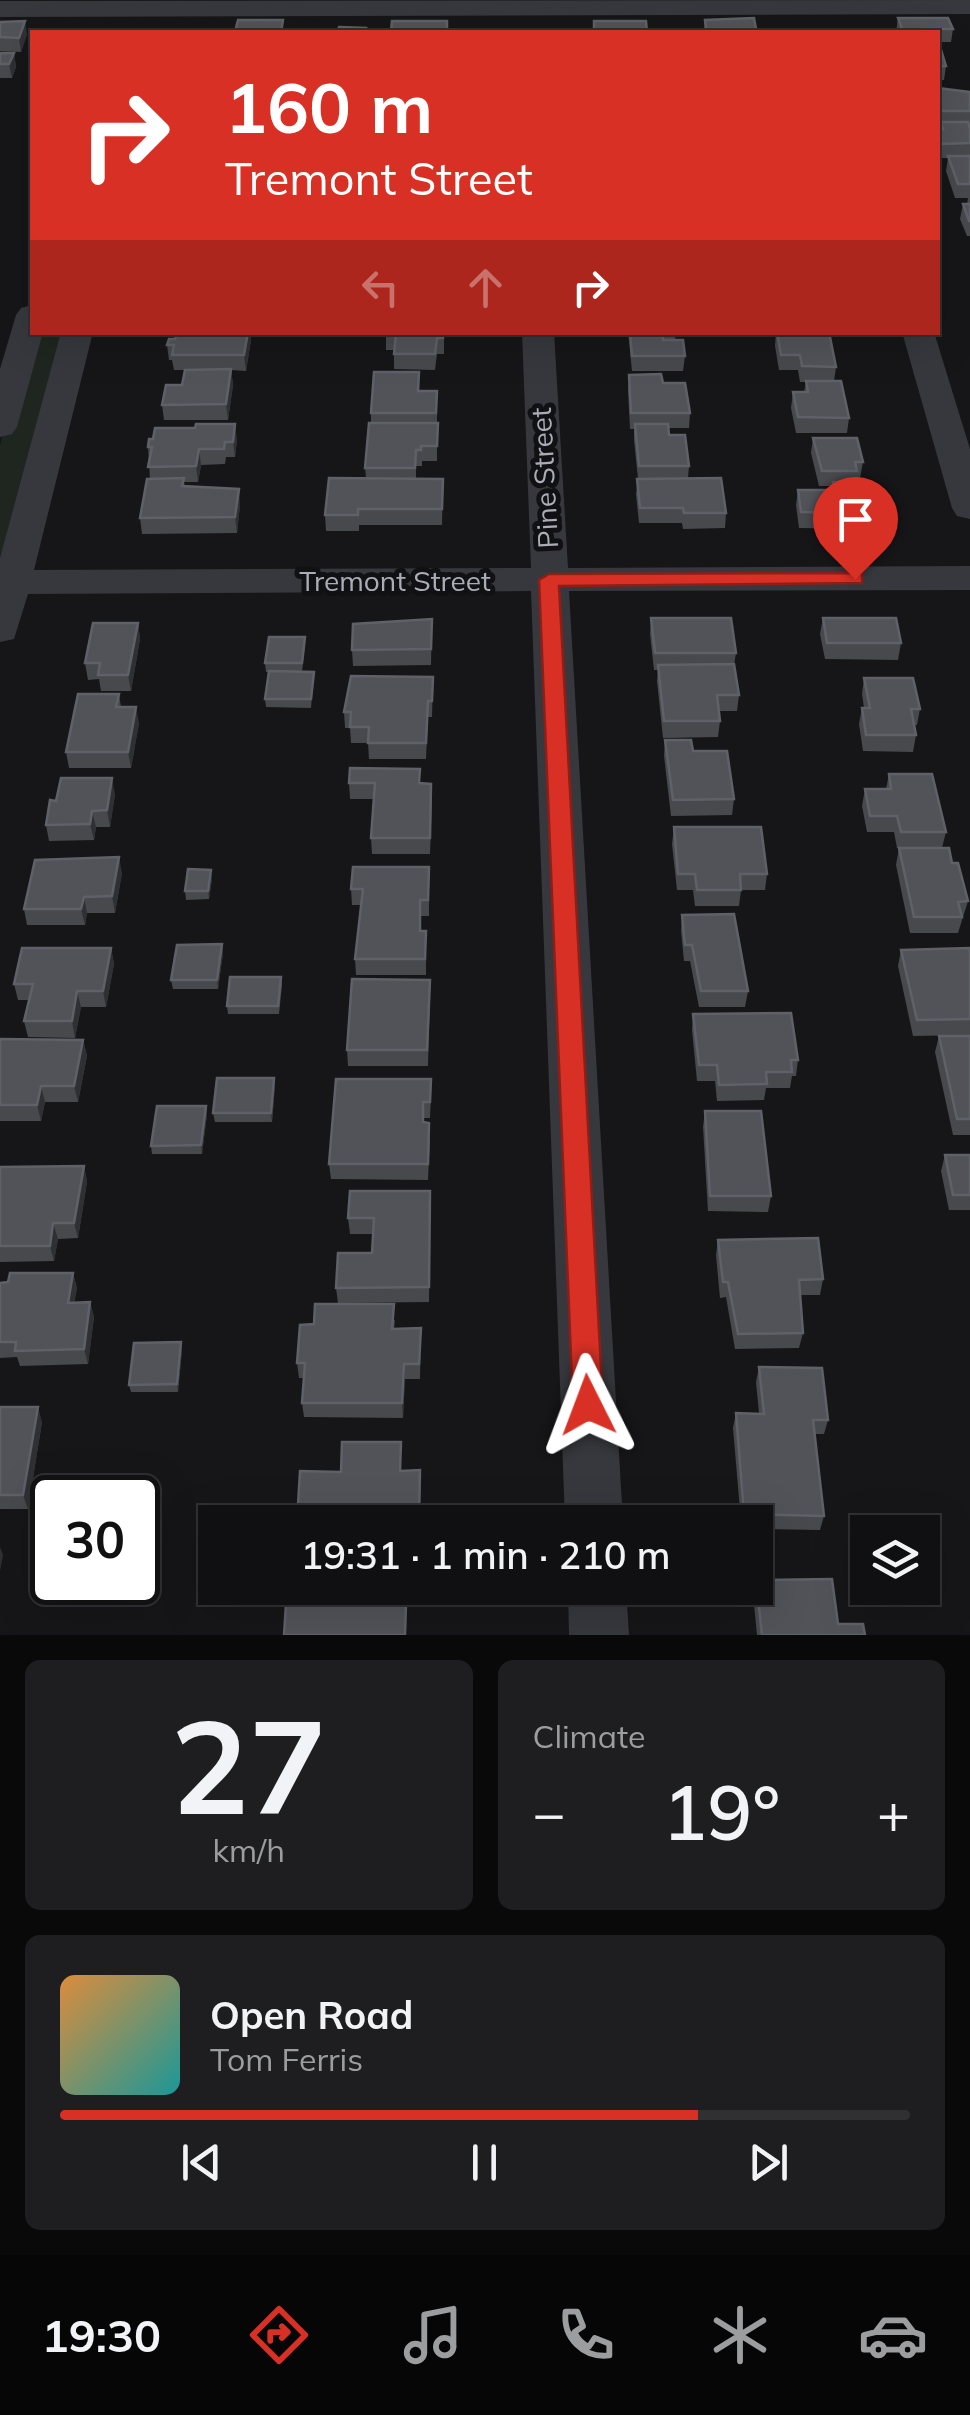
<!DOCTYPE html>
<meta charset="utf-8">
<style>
:root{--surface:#101012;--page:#1e1e20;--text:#f1f3f6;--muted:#9c9d9f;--line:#303032;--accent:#d93025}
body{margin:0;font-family:Mulish,sans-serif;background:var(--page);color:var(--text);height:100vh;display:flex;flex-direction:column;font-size:38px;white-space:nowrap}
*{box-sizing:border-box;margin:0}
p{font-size:32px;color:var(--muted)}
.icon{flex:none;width:55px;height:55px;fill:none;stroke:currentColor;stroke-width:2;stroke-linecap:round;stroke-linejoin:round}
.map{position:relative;height:1635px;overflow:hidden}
.sheet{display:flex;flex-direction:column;gap:25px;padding:25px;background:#09090a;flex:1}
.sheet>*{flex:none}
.guide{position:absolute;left:30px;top:30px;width:910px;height:305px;border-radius:0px;box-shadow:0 10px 40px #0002,0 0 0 2px var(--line);background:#d93025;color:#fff;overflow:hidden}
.controls{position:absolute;left:850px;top:1515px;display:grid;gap:20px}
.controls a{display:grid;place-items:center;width:90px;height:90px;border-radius:0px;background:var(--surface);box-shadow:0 10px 40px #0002,0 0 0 2px var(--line);font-size:50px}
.speed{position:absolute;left:30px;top:1475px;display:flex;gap:20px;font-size:50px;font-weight:700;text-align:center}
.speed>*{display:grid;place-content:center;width:130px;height:130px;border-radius:50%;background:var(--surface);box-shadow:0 10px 40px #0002,0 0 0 2px var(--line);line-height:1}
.speed .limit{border:5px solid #111;border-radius:15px;background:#fff;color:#111}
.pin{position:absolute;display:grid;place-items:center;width:85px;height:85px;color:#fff;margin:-102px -42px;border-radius:50% 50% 50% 0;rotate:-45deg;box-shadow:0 0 10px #0007}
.pin .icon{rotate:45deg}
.me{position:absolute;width:110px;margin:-55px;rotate:357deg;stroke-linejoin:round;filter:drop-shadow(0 0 8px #0008)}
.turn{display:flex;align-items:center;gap:35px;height:210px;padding:0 30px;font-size:45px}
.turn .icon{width:130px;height:130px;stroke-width:2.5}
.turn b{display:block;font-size:70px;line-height:85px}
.lanes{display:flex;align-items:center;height:95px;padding:0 30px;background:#0003;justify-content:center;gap:50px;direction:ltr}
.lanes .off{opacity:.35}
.big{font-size:75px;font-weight:600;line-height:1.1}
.sheet .card{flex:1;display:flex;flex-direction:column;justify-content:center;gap:15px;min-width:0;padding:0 35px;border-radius:15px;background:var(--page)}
.sheet .dial{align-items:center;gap:0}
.dial b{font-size:130px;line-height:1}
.song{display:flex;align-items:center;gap:30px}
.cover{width:120px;height:120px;border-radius:15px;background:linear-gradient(135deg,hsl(30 70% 55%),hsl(180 70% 35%))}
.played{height:10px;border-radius:5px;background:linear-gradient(90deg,var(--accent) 75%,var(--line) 75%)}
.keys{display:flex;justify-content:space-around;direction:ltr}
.heat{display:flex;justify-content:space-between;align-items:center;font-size:55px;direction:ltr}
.sheet .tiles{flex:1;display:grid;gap:25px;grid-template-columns:1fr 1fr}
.card:last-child{grid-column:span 2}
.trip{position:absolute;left:198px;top:1505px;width:575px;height:100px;border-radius:0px;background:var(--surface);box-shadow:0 10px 40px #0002,0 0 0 2px var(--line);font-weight:600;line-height:100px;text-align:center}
.tabs{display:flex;height:160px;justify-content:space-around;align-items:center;background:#060607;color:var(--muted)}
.tabs .icon{width:70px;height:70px}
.tabs .on{color:var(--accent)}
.tabs b{font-size:45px;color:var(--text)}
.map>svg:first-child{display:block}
.green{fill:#1e261f}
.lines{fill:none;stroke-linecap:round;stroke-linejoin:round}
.street{fill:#37383d;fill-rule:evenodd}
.wall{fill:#47494d}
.shaded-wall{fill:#2f3033}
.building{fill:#525359;stroke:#5f6168;stroke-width:2.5}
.route{fill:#d93025;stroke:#8d1f18;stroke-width:2.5}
.labels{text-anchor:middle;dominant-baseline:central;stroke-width:10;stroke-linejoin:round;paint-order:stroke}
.street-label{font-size:28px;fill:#a8adb8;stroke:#111113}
</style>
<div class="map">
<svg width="970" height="1635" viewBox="0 0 970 1635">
<rect width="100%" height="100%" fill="#161618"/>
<polygon class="green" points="32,332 72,333 0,560 0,445"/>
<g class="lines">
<g class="street">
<polygon points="970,0 970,14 0,17 0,1"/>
<polygon points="32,305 32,332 43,332 17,427 12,434 0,437 0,369 16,315 21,308"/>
<polygon points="61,332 93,332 34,570 531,568 522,332 554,332 568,568 970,566 970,590 569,591 623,1522 565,1522 531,591 28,594 14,639 0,642 0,558"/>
<polygon points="902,332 934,332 970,449 970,519 957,516 952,508"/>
<polygon points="568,1588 626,1588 629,1635 569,1635"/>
</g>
</g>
<g class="wall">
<polygon points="898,18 953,29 951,42 938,42 946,66 944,80 938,80 938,32 896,32"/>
<polygon points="705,20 756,29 756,32 704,32"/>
<polygon points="0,22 27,34 21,52 0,51"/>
<polygon points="0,53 14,53 16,67 12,78 0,78"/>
<polygon points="938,88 970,92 970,236 967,236 960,219 963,204 967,204 968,198 955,198 946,171 948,158 938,158 938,129 939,129 940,125 938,125"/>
<polygon points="386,332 444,332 444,354 437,354 435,370 394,369 394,350 386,350"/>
<polygon points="628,332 676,332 675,340 685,356 683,371 632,371"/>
<polygon points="776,332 836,367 834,381 849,418 847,433 796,433 791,408 793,392 804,392 806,382 800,382 798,370 779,370 775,346"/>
<polygon points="251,340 246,371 231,370 233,385 228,420 164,420 162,405 182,385 184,370 174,370 172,360 169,360 167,345"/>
<polygon points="629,375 663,383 690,413 689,428 669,428 669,435 689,466 688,478 726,513 725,528 683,529 682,523 639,523 636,494 638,479 634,440 634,429 630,429 628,390"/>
<polygon points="419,391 437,391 437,461 422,461 422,466 416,466 416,479 443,479 442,525 359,525 359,531 326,531 325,515 366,478 365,468 371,423 371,413"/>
<polygon points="813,438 863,462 860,478 856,478 855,482 870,513 867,529 799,528 796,505 798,490 832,490 832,486 819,486 811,453"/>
<polygon points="237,439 235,457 226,457 225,464 201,465 198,482 184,482 185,486 240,505 237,533 142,534 140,518 150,479 148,447"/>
<polygon points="651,618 736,653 734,665 739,695 737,711 719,711 720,721 718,737 663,738 657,681 658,670 654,670 650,634"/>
<polygon points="823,618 901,643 898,660 825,659 820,634"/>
<polygon points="432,619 431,665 353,666 352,650"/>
<polygon points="138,623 140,639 131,691 101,691 99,679 88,680 85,663"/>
<polygon points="305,637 305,645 302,672 314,672 311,708 266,707 265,699 268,672 266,672 265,663"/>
<polygon points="433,677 432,717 428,717 426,759 369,759 368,743 351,743 350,728 345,728 344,712"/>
<polygon points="864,678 920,709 917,725 914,725 916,735 913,752 863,751 859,724 862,708 864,708 862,694"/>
<polygon points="119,694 121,707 139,723 131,768 69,768 66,752"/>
<polygon points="665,740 693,751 734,799 732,815 671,816 664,756"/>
<polygon points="420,769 420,783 432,800 430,854 372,854 371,838 374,799 350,799 349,783"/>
<polygon points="889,774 946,832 942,848 897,848 894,832 867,832 862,806 865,789 886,789"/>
<polygon points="115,794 110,827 96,827 94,840 49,841 46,825 56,801"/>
<polygon points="674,827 767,874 765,890 741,890 739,906 695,906 693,890 677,890 672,844"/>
<polygon points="899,848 952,863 968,901 958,933 910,933 896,865"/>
<polygon points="429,867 429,916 421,916 421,931 426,931 426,975 356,975 355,959 361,905 352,905 351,889"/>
<polygon points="122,873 115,913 87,913 85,925 27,925 24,909"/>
<polygon points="212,878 209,899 186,900 185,891"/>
<polygon points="682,915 748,991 745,1007 699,1007 690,961 684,961 681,931"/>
<polygon points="222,944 223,953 218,989 173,989 171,980"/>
<polygon points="111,948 114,964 106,1007 81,1007 75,1038 28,1037 24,1021 29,1000 18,1000 14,984"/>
<polygon points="970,948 970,1035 913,1036 898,966 901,950"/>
<polygon points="281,977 282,985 279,1014 228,1014 227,1006"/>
<polygon points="430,996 428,1066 348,1066 347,1050"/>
<polygon points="693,1014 798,1060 796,1076 792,1076 790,1088 766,1088 764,1100 717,1101 715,1081 697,1081 692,1030"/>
<polygon points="939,1036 970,1036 970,1135 953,1135 935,1052"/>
<polygon points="0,1039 83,1040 87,1056 78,1102 45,1102 41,1121 0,1121"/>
<polygon points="274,1078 275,1086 272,1122 215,1122 213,1113"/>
<polygon points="431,1095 430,1118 424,1118 423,1123 430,1139 428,1180 331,1179 329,1164"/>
<polygon points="206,1106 207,1114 202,1154 152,1154 151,1146"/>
<polygon points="705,1111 771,1196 768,1212 708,1211 703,1127"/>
<polygon points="945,1155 970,1155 970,1210 949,1210 941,1171"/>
<polygon points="84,1166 87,1182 78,1238 58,1239 54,1261 0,1262 0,1167"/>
<polygon points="430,1191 429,1302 338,1303 336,1288 372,1253 373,1234 350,1234 348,1218"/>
<polygon points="718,1240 823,1279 820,1295 800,1295 803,1333 799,1348 735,1349 726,1297 720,1298 716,1255"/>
<polygon points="73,1273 77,1288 74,1302 90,1302 94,1317 88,1364 20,1366 17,1357 0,1358 0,1283"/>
<polygon points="395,1320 394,1329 421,1328 420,1379 405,1379 403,1418 304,1417 302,1403 304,1378 299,1378 297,1363"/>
<polygon points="182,1350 178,1392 131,1392 129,1385"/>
<polygon points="759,1367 828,1420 824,1434 814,1434 824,1516 820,1530 755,1529 755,1522 741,1522 733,1428 736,1413 759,1413 756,1382"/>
<polygon points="0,1407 42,1422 28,1509 0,1509"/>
<polygon points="756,1580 838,1624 865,1635 757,1635 753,1594"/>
</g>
<g class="shaded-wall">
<polygon points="25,21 27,34 21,52 19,38"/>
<polygon points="14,53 16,67 12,78 9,64"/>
<polygon points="248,332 251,332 251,340 246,371 244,355"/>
<polygon points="231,369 233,385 228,420 226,404"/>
<polygon points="235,424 237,439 235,457 233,442"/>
<polygon points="199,449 201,465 198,482 196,466"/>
<polygon points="239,489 240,505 237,533 235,517"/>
<polygon points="138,623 140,639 131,691 128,675"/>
<polygon points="136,707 139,723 131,768 128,752"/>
<polygon points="112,778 115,794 110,827 107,810"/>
<polygon points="92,811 96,827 94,840 90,824"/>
<polygon points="119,857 122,873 115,913 112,896"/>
<polygon points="211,870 212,878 209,899 208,891"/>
<polygon points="84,897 87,913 85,925 81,909"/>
<polygon points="222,944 223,953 218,989 217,980"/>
<polygon points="111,948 114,964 106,1007 103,991"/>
<polygon points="77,991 81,1007 75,1038 72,1021"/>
<polygon points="83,1040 87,1056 78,1102 74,1086"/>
<polygon points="274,1078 275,1086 272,1122 271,1113"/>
<polygon points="41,1086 45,1102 41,1121 37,1105"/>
<polygon points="206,1106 207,1114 202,1154 201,1145"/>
<polygon points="84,1166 87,1182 78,1238 74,1223"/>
<polygon points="53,1223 58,1239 54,1261 50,1246"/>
<polygon points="73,1273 77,1288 72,1318 68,1303"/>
<polygon points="90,1302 94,1317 88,1364 84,1349"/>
<polygon points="181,1342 182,1350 178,1392 177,1384"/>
<polygon points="404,1364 405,1379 403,1418 402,1403"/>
<polygon points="38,1407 42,1422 28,1509 23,1495"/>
<polygon points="0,1547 3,1555 0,1571"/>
</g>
<g class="building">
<polygon points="754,18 756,29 706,29 705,20"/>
<polygon points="898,18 948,18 953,29 926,29 928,32 903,32"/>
<polygon points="238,20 283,20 281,32 235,32"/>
<polygon points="25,21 19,38 0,37 0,22"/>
<polygon points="392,21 447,21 447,32 391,32"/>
<polygon points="594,21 646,21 647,32 594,32"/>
<polygon points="339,27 366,28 365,32 338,32"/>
<polygon points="938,40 946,66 938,66"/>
<polygon points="0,53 14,53 9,64 0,64"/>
<polygon points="938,88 970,92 970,111 938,111"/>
<polygon points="940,122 968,122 970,128 970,143 940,144 938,136 938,129 943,129"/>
<polygon points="948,156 970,156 970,184 958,184"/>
<polygon points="963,204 970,204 970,221 969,221"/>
<polygon points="177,332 248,332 244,355 172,355 174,345 167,345 169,339 175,339"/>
<polygon points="386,332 444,332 443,338 437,338 435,354 394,354 396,334 386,334"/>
<polygon points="630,332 663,332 663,340 683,340 685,356 632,356"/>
<polygon points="777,332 829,332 836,367 802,366 800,355 781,355"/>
<polygon points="231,369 226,404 162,405 166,385 182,385 185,370"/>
<polygon points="374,372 419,372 418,391 437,391 436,413 371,413"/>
<polygon points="661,374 663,383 685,383 690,413 631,413 629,375"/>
<polygon points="806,381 841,381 849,418 798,417 793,392 808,392"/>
<polygon points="369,423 438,423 437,446 421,446 421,450 416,450 415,468 365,468"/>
<polygon points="196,424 235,424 233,442 225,442 224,449 199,449 196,466 148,467 152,447 148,447 149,439 153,439 155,428 195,428"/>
<polygon points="635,424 668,424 669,435 685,435 689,466 639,466"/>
<polygon points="813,438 857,438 863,462 855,462 857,471 822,471"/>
<polygon points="184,478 182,486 239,489 235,517 140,518 147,479"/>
<polygon points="329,478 443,479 442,509 358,509 358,515 325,515"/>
<polygon points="721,478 726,513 684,513 683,508 640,508 637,479"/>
<polygon points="833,482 865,483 870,513 801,512 798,490 834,490"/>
<polygon points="651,618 731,618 736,653 655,653"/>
<polygon points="823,618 896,618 901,643 827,643"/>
<polygon points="432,619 431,649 352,650 353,624"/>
<polygon points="93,623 138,623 128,675 98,675 100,663 85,663"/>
<polygon points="269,637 305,637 302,663 265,663"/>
<polygon points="734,664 739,695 717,695 720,721 664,721 658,665"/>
<polygon points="269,671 314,672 311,699 265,699"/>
<polygon points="351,676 433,677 432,701 428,701 426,743 368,743 369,727 350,727 351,712 344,712"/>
<polygon points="864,678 913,678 920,709 911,709 916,735 866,735 862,708 870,708"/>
<polygon points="78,694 119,694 116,707 136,707 128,752 66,752"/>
<polygon points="665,740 691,740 693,751 727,751 734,799 673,800"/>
<polygon points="350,768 420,769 419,783 431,784 430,838 371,838 375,783 349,783"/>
<polygon points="889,774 932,774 946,832 901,832 897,816 870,816 865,789 891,789"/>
<polygon points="61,778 112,778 107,810 92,811 90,824 46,825 50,800 56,801"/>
<polygon points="674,827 761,827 767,874 740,874 741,890 697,890 695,874 678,874"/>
<polygon points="899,848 949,848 952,863 958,863 968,901 958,902 962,917 914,917"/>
<polygon points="119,857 112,896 84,897 81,909 24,909 35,860"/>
<polygon points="353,867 429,867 428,900 420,900 420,931 426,931 425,959 355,959 363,889 351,889"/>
<polygon points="188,869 211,870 208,891 185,891"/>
<polygon points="734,914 748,991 701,991 692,945 685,945 682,915"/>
<polygon points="222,944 217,980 171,980 177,945"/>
<polygon points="22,948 111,948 103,991 77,991 72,1021 24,1021 33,984 14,984"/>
<polygon points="970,948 970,1019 917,1020 901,950"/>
<polygon points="230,977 281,977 278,1006 227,1006"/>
<polygon points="352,979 430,980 427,1050 347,1050"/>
<polygon points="791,1013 798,1060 791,1060 792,1072 766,1072 767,1084 719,1085 717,1065 699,1065 693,1014"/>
<polygon points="939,1036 970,1036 970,1119 957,1119"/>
<polygon points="0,1039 83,1040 74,1086 41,1086 37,1105 0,1105"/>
<polygon points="217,1078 274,1078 271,1113 213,1113"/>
<polygon points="336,1079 431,1079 430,1102 423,1102 423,1122 429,1123 428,1164 329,1164"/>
<polygon points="157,1106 206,1106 201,1145 151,1146"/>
<polygon points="705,1111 761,1111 771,1196 710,1196"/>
<polygon points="945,1155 970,1155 970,1195 953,1195"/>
<polygon points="84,1166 74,1223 53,1223 50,1246 0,1246 0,1167"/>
<polygon points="350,1191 430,1191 429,1287 336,1288 338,1253 372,1253 374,1218 348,1218"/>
<polygon points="818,1238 823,1279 799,1280 803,1333 738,1334 728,1282 723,1282 718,1240"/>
<polygon points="10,1273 73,1273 68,1303 90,1302 84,1349 15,1351 16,1342 0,1342 0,1283 8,1282"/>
<polygon points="315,1304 394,1304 392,1329 421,1328 419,1364 404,1364 402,1403 302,1403 305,1363 297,1363 300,1325 314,1324"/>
<polygon points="181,1342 177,1384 129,1385 134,1343"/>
<polygon points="759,1367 822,1368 828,1420 813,1420 824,1516 744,1514 736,1413 764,1414"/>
<polygon points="0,1407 38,1407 23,1495 0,1495"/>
<polygon points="342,1442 401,1442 400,1471 420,1470 419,1522 297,1522 300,1471 341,1472"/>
<polygon points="832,1579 838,1624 863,1624 865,1635 762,1635 756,1580"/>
<polygon points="286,1604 406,1604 405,1635 284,1635"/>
</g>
<polygon class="route" points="855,573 862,574 862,583 559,586 603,1405 598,1414 588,1418 578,1414 573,1405 539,580 549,574"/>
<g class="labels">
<g class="street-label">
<text transform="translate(544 478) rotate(-93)">Pine Street</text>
<text x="395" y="580">Tremont Street</text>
</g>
</g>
</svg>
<div class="controls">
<a><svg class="icon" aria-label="layers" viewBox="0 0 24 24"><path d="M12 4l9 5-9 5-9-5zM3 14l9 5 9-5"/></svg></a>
</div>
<div class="speed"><div class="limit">30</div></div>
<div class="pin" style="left:855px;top:579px;background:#d93025"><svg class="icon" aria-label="arrive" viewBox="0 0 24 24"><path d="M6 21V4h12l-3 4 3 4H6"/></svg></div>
<svg class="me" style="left:588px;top:1405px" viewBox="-20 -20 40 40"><path d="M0-17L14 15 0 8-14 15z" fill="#d93025" stroke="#fff" stroke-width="4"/></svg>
<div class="trip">19:31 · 1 min · 210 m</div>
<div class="guide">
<div class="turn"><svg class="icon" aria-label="right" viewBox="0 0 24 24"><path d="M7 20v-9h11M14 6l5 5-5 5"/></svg><div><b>160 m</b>Tremont Street</div></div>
<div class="lanes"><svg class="icon off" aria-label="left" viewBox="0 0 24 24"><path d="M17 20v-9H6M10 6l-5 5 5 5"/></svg><svg class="icon off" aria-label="ahead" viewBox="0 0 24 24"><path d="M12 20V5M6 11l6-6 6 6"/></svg><svg class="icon" aria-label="right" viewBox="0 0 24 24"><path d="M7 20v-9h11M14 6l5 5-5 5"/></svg></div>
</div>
</div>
<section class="sheet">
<div class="tiles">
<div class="card dial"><b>27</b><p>km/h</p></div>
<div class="card"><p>Climate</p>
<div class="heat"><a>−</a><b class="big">19°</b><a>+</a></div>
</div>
<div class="card">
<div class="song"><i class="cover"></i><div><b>Open Road</b><p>Tom Ferris</p></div></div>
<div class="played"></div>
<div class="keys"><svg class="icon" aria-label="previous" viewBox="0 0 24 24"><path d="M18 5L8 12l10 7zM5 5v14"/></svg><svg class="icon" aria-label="pause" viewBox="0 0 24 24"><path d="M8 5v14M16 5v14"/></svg><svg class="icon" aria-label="next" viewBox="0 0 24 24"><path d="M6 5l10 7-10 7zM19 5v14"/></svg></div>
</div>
</div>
</section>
<nav class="tabs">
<b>19:30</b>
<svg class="icon on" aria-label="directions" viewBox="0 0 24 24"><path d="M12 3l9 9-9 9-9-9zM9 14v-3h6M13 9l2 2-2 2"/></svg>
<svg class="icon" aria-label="music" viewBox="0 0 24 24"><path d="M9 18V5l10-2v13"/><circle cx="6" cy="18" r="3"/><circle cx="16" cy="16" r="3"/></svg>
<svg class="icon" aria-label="phone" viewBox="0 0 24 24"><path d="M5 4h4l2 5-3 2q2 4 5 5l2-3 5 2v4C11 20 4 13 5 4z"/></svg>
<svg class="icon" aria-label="climate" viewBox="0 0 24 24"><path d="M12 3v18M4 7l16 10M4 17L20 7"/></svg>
<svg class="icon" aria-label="car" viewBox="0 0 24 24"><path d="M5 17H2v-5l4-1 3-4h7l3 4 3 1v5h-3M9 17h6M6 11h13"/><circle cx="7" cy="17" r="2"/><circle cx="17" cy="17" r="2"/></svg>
</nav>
